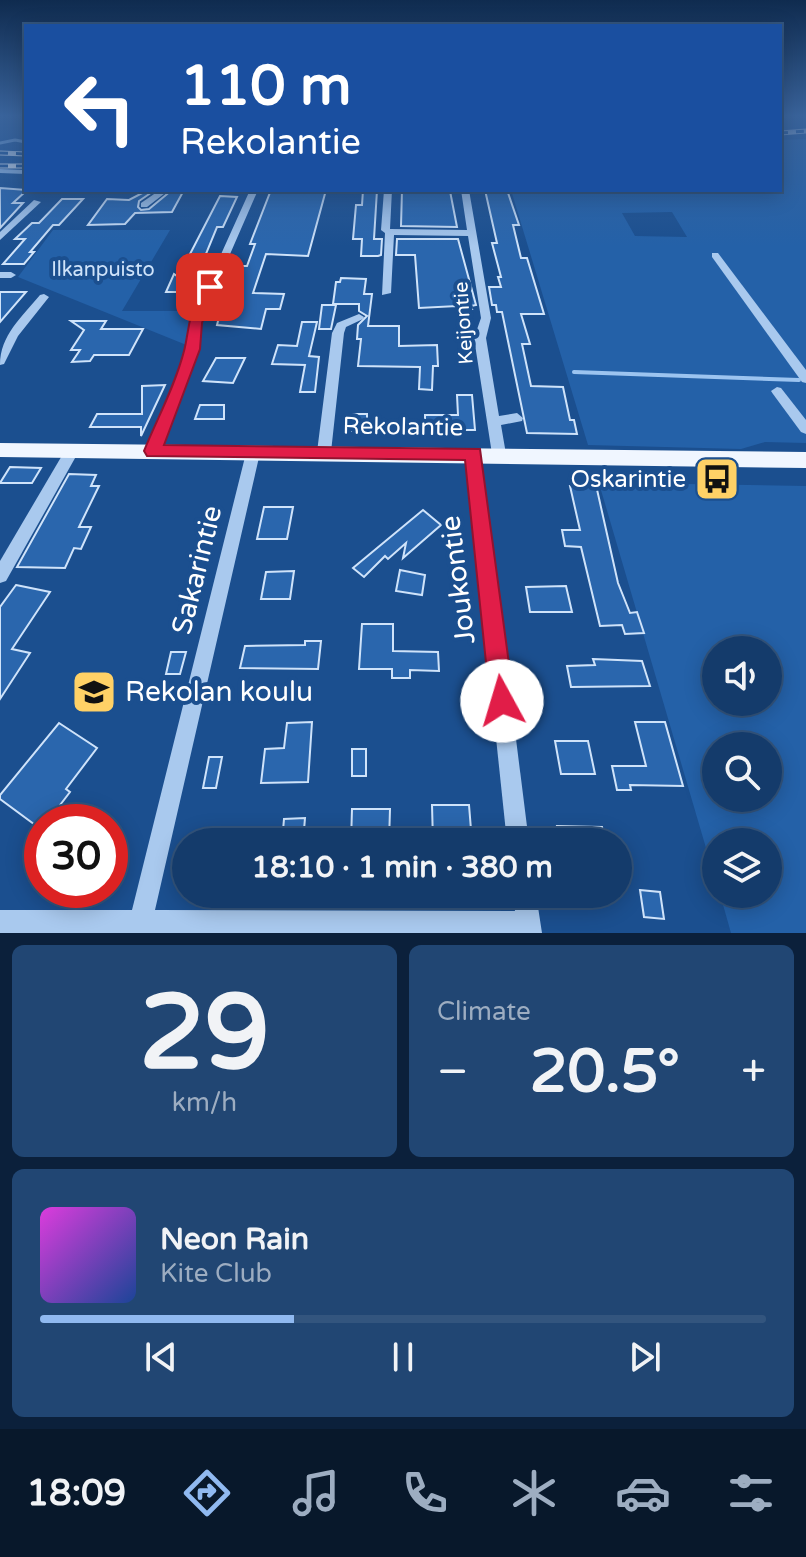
<!DOCTYPE html>
<meta charset="utf-8">
<style>
:root{--surface:#143b6b;--page:#214673;--text:#f1f3f6;--muted:#9dadc1;--line:#33557e;--accent:#90b9f0}
body{margin:0;font-family:"Varela Round",sans-serif;background:var(--page);color:var(--text);height:100vh;display:flex;flex-direction:column;font-size:30px;white-space:nowrap}
*{box-sizing:border-box;margin:0}
p{font-size:26px;color:var(--muted)}
.icon{flex:none;width:44px;height:44px;fill:none;stroke:currentColor;stroke-width:2;stroke-linecap:round;stroke-linejoin:round}
.map{position:relative;height:933px;overflow:hidden}
.drawer{display:flex;flex-direction:column;gap:12px;padding:12px;background:#0b203b;flex:1}
.drawer>*{flex:none}
.banner{position:absolute;left:24px;top:24px;width:758px;height:168px;border-radius:0px;box-shadow:0 4px 20px #0003,0 0 0 2px var(--line);background:#1a4fa0;color:#fff;overflow:hidden}
.tools{position:absolute;left:702px;top:636px;display:grid;gap:16px}
.tools a{display:grid;place-items:center;width:80px;height:80px;border-radius:50%;background:var(--surface);box-shadow:0 4px 20px #0003,0 0 0 2px var(--line);font-size:40px}
.speed{position:absolute;left:24px;top:804px;display:flex;gap:16px;font-size:40px;font-weight:700;text-align:center}
.speed>*{display:grid;place-content:center;width:104px;height:104px;border-radius:50%;background:var(--surface);box-shadow:0 4px 20px #0003,0 0 0 2px var(--line);line-height:1}
.speed .limit{border:12px solid #d22;background:#fff;color:#111}
.pin{position:absolute;display:grid;place-items:center;width:68px;height:68px;color:#fff;margin:-34px;border-radius:16px;box-shadow:0 4px 12px #0006}
.me{position:absolute;width:88px;margin:-44px;rotate:354deg;stroke-linejoin:round;filter:drop-shadow(0 0 6px #0008)}
.turn{display:flex;align-items:center;gap:28px;height:168px;padding:0 24px;font-size:36px}
.turn .icon{width:104px;height:104px;stroke-width:2.5}
.turn b{display:block;font-size:56px;line-height:68px}
.big{font-size:60px;font-weight:700;line-height:1.1}
.drawer .card{flex:1;display:flex;flex-direction:column;justify-content:center;gap:12px;min-width:0;padding:0 28px;border-radius:12px;background:var(--page)}
.drawer .dial{align-items:center;gap:0}
.dial b{font-size:104px;line-height:1}
.song{display:flex;align-items:center;gap:24px}
.cover{width:96px;height:96px;border-radius:12px;background:linear-gradient(135deg,hsl(300 70% 55%),hsl(220 70% 35%))}
.played{height:8px;border-radius:4px;background:linear-gradient(90deg,var(--accent) 35%,var(--line) 35%)}
.keys{display:flex;justify-content:space-around;direction:ltr}
.heat{display:flex;justify-content:space-between;align-items:center;font-size:44px;direction:ltr}
.drawer .tiles{flex:1;display:grid;gap:12px;grid-template-columns:1fr 1fr}
.card:last-child{grid-column:span 2}
.trip{position:absolute;left:172px;top:828px;width:460px;height:80px;border-radius:40px;background:var(--surface);box-shadow:0 4px 20px #0003,0 0 0 2px var(--line);font-weight:700;line-height:80px;text-align:center}
.dock{display:flex;height:128px;justify-content:space-around;align-items:center;background:#08182b;color:var(--muted)}
.dock .icon{width:56px;height:56px}
.dock .current{color:var(--accent)}
.dock b{font-size:36px;color:var(--text)}
.map>svg:first-child{display:block}
.green{fill:#2461a8;fill-rule:evenodd}
.lines{fill:none;stroke-linecap:round;stroke-linejoin:round}
.stream-far1{stroke:#9cc4f0;stroke-width:3}
.stream{stroke:#9cc4f0;stroke-width:4}
.building{fill:#2a66ad;stroke:#cfe3fa;stroke-width:2}
.minor{fill:#a9c9ee;fill-rule:evenodd}
.major{fill:#f0f6ff;fill-rule:evenodd}
.rail-casing{stroke:#fff;stroke-width:5}
.rail{stroke:#1b4f8f;stroke-width:3;stroke-dasharray:8;stroke-linecap:butt}
.route{fill:#e11d48;stroke:#92132f;stroke-width:2}
.labels{text-anchor:middle;dominant-baseline:central;stroke-width:8;stroke-linejoin:round;paint-order:stroke}
.far-park-label{font-size:20px;fill:#cfe3fa;stroke:#1b4f8f}
.far-street-label{font-size:20px;fill:#fff;stroke:#1b4f8f}
.street-label{font-size:24px;fill:#fff;stroke:#1b4f8f}
.poi-label{font-size:24px;fill:#fff;stroke:#1b4f8f;text-anchor:end}
.near-street-label{font-size:28px;fill:#fff;stroke:#1b4f8f}
.near-poi-label{font-size:28px;fill:#fff;stroke:#1b4f8f;text-anchor:start}
</style>
<div class="map">
<svg width="806" height="933" viewBox="0 0 806 933">
<rect width="100%" height="100%" fill="#1b4f8f"/>
<g class="green">
<path d="M806 139V443L765 442 741 449 588 445 511 190H548L550 194 780 190V140ZM672 212 687 237 635 236 622 213Z"/>
<polygon points="53,230 170,230 122,311 197,311 189,346 18,277"/>
<path d="M596 473 687 484 806 486V933H731L720 894H768V842H716V882ZM716 650H768V702H716ZM716 746H768V798H716Z"/>
</g>
<g class="lines">
<polyline class="stream-far1" points="0,143 15,140 26,142"/>
<polyline class="stream" points="574,372 799,380"/>
</g>
<g class="building">
<polygon points="0,188 27,190 13,203 23,203 0,228"/>
<polygon points="148,190 155,190 139,201 138,207 141,210 149,209 172,190 184,190 172,212 135,213 125,224 88,225 107,199 129,200"/>
<polygon points="271,190 326,190 308,256 266,254 253,293 284,294 280,309 266,309 261,329 217,325 223,301 229,301 242,266 247,266 255,244 250,244"/>
<polygon points="363,190 377,190 374,239 382,239 381,255 378,256 361,256 362,239 353,239 356,205 362,205"/>
<polygon points="402,190 450,191 457,227 401,226"/>
<polygon points="485,190 507,190 519,225 513,225 521,258 527,258 544,314 521,314 530,344 522,344 531,386 563,387 570,420 574,420 577,434 527,433 502,312 497,312 496,305 492,305 489,287 501,287 498,277 501,277 492,243 497,243"/>
<polygon points="220,196 237,197 223,227 217,227 201,266 197,266 185,292 166,292 174,274 177,276 189,256"/>
<polygon points="62,199 83,199 59,225 53,225 30,252 34,252 24,264 3,264 25,239 15,239 32,223 39,223"/>
<polygon points="397,239 458,239 476,305 471,306 472,309 458,309 457,306 419,308 415,255 396,255"/>
<polygon points="341,278 366,279 364,294 372,294 368,326 399,326 399,346 437,345 438,366 433,366 432,390 419,389 420,367 358,366 361,339 357,339 358,325 367,316 359,311 359,304 333,304 336,282 340,282"/>
<polygon points="0,292 26,292 0,322"/>
<polygon points="322,305 336,305 331,329 319,329"/>
<polygon points="71,321 106,321 101,329 143,329 129,355 94,355 90,361 72,362 80,350 71,350 84,330"/>
<polygon points="302,322 317,322 309,356 319,357 315,392 300,392 305,365 272,364 278,345 297,346"/>
<polygon points="216,358 245,358 233,383 203,381"/>
<polygon points="165,385 141,436 141,427 90,427 97,414 142,414 142,386"/>
<polygon points="457,395 472,395 475,430 464,430 464,435 425,434 425,415 458,415"/>
<polygon points="200,405 224,405 224,419 195,419"/>
<polygon points="349,414 367,414 367,431 348,431"/>
<polygon points="10,467 41,468 32,483 0,483"/>
<polygon points="69,474 96,475 91,486 99,486 79,527 91,527 81,549 74,548 65,568 17,567"/>
<polygon points="596,485 618,583 630,613 637,612 644,633 625,634 622,625 600,626 581,547 565,546 562,530 580,530 570,486"/>
<polygon points="264,507 293,507 287,539 257,539"/>
<polygon points="423,510 441,525 403,558 406,543 388,559 385,556 364,577 353,568"/>
<polygon points="400,570 425,575 422,595 396,591"/>
<polygon points="294,571 290,599 261,599 266,572"/>
<polygon points="16,585 50,592 12,649 30,653 0,699 0,607"/>
<polygon points="566,586 572,612 530,612 526,587"/>
<polygon points="362,624 393,624 393,651 438,652 439,671 410,670 410,678 392,678 392,669 359,669"/>
<polygon points="305,641 321,641 318,669 240,668 245,646 305,645"/>
<polygon points="171,652 186,652 180,674 166,674"/>
<polygon points="593,659 642,661 650,686 571,687 567,666 595,665"/>
<polygon points="312,722 308,782 261,783 265,749 284,748 287,723"/>
<polygon points="635,722 665,722 683,786 630,785 631,790 617,790 612,766 646,766"/>
<polygon points="59,723 97,748 66,789 70,792 47,822 42,822 42,830 0,799 0,795"/>
<polygon points="555,741 588,741 595,774 561,774"/>
<rect x="352" y="749" width="14" height="27"/>
<polygon points="209,757 222,757 216,788 203,788"/>
<polygon points="432,805 469,805 472,842 433,842"/>
<polygon points="352,809 390,809 389,842 351,842"/>
<polygon points="305,818 303,842 282,842 284,819"/>
<polygon points="557,826 602,827 605,842 559,842"/>
<polygon points="640,890 660,892 664,919 644,917"/>
</g>
<g class="lines">
<g class="minor">
<polygon points="0,169 25,170 26,174 0,173"/>
<polygon points="160,190 169,190 147,207 141,207 141,203"/>
<polygon points="250,190 258,190 200,323 199,349 160,451 153,456 148,455 146,451 187,349 190,323"/>
<polygon points="384,190 392,190 390,229 467,230 461,190 469,190 491,318 486,338 499,416 517,413 523,418 522,421 501,425 506,454 504,458 499,459 492,454 474,338 481,318 468,236 394,235 391,293 382,295 385,233 381,230"/>
<polygon points="34,200 41,202 0,240 0,232"/>
<polygon points="712,253 718,253 806,370 806,383 802,382 712,257"/>
<polygon points="0,272 11,272 16,275 11,278 0,278"/>
<path d="M44 294 49 297 18 336 4 364 0 365C0 335 22 317 40 295Z"/>
<polygon points="359,314 364,317 363,319 346,327 344,333 331,452 324,457 317,452 332,333 337,323"/>
<polygon points="777,387 781,388 806,420 806,434 801,432 773,394 771,391"/>
<polygon points="72,446 79,451 6,581 0,583 0,561 67,447"/>
<polygon points="253,448 260,453 155,910 515,911 512,894 536,894 542,933 0,933 0,910 132,910 246,453"/>
<polygon points="473,449 480,454 529,842 507,842 466,454"/>
</g>
<polygon class="major" points="0,443 806,452 806,468 0,457"/>
<g class="rail-casing">
<g id="rail">
<polyline points="780,133 806,131"/>
<polyline points="0,153 26,154"/>
<polyline points="0,166 26,166"/>
</g>
</g>
<use href="#rail" class="rail"/>
</g>
<linearGradient id="sky" x2="0" y2="1"><stop stop-color="#0f2b4f"/><stop offset="0.47" stop-color="#39639b"/><stop offset="1" stop-color="#39639b" stop-opacity="0"/></linearGradient>
<rect width="806" height="246" fill="url(#sky)"/>
<path class="route" d="M210 283 216 287 202 323 200 349 164 445 480 449 514 701 511 709 502 713 493 709 490 701 465 460 147 456 144 451C157 419 175 386 184 351 189 333 190 292 210 283Z"/>
<defs>
<g id="bus-square" transform="scale(2.3)"><rect x="-9" y="-9" width="18" height="18" rx="4" fill="#ffd166" stroke="#1b4f8f"/><path d="M-5-6H5V4H4V6H2V4H-2V6H-4V4H-5ZM-3.5-4V0h7V-4ZM-3.5 1.2v1.5H-2V1.2ZM2 1.2v1.5H3.5V1.2Z" fill="#111"/></g>
<g id="school-square" transform="scale(2.3)"><rect x="-9" y="-9" width="18" height="18" rx="4" fill="#ffd166" stroke="#1b4f8f"/><path d="M0-5L7-2L0 1L-7-2ZM-4 1L0 2.5L4 1V4Q0 6-4 4Z" fill="#111"/></g>
</defs>
<g fill-rule="evenodd">
<use href="#bus-square" x="717" y="479"/>
<use href="#school-square" x="94" y="692"/>
</g>
<g class="labels">
<g class="far-park-label">
<text x="103" y="270">Ilkanpuisto</text>
</g>
<g class="far-street-label">
<text transform="translate(464 323) rotate(-94)">Keijontie</text>
</g>
<g class="street-label">
<text transform="translate(403 427) rotate(1)">Rekolantie</text>
</g>
<g class="poi-label">
<text x="686" y="479">Oskarintie</text>
</g>
<g class="near-street-label">
<text transform="translate(197 570) rotate(-76)">Sakarintie</text>
<text transform="translate(458 580) rotate(-97)">Joukontie</text>
</g>
<g class="near-poi-label">
<text x="125" y="692">Rekolan koulu</text>
</g>
</g>
</svg>
<div class="tools">
<a><svg class="icon" aria-label="sound" viewBox="0 0 24 24"><path d="M4 9h4l5-4v14l-5-4H4zM17 9q2 3 0 6"/></svg></a>
<a><svg class="icon" aria-label="search" viewBox="0 0 24 24"><circle cx="10" cy="10" r="6"/><path d="M15 15l6 6"/></svg></a>
<a><svg class="icon" aria-label="layers" viewBox="0 0 24 24"><path d="M12 4l9 5-9 5-9-5zM3 14l9 5 9-5"/></svg></a>
</div>
<div class="speed"><div class="limit">30</div></div>
<div class="pin" style="left:210px;top:287px;background:#d93025"><svg class="icon" aria-label="arrive" viewBox="0 0 24 24"><path d="M6 21V4h12l-3 4 3 4H6"/></svg></div>
<svg class="me" style="left:502px;top:701px" viewBox="-20 -20 40 40"><circle r="19" fill="#fff"/><path d="M0-13L10 11 0 6-10 11z" fill="#e11d48"/></svg>
<div class="trip">18:10 · 1 min · 380 m</div>
<div class="banner">
<div class="turn"><svg class="icon" aria-label="left" viewBox="0 0 24 24"><path d="M17 20v-9H6M10 6l-5 5 5 5"/></svg><div><b>110 m</b>Rekolantie</div></div>
</div>
</div>
<section class="drawer">
<div class="tiles">
<div class="card dial"><b>29</b><p>km/h</p></div>
<div class="card"><p>Climate</p>
<div class="heat"><a>−</a><b class="big">20.5°</b><a>+</a></div>
</div>
<div class="card">
<div class="song"><i class="cover"></i><div><b>Neon Rain</b><p>Kite Club</p></div></div>
<div class="played"></div>
<div class="keys"><svg class="icon" aria-label="previous" viewBox="0 0 24 24"><path d="M18 5L8 12l10 7zM5 5v14"/></svg><svg class="icon" aria-label="pause" viewBox="0 0 24 24"><path d="M8 5v14M16 5v14"/></svg><svg class="icon" aria-label="next" viewBox="0 0 24 24"><path d="M6 5l10 7-10 7zM19 5v14"/></svg></div>
</div>
</div>
</section>
<nav class="dock">
<b>18:09</b>
<svg class="icon current" aria-label="directions" viewBox="0 0 24 24"><path d="M12 3l9 9-9 9-9-9zM9 14v-3h6M13 9l2 2-2 2"/></svg>
<svg class="icon" aria-label="music" viewBox="0 0 24 24"><path d="M9 18V5l10-2v13"/><circle cx="6" cy="18" r="3"/><circle cx="16" cy="16" r="3"/></svg>
<svg class="icon" aria-label="phone" viewBox="0 0 24 24"><path d="M5 4h4l2 5-3 2q2 4 5 5l2-3 5 2v4C11 20 4 13 5 4z"/></svg>
<svg class="icon" aria-label="climate" viewBox="0 0 24 24"><path d="M12 3v18M4 7l16 10M4 17L20 7"/></svg>
<svg class="icon" aria-label="car" viewBox="0 0 24 24"><path d="M5 17H2v-5l4-1 3-4h7l3 4 3 1v5h-3M9 17h6M6 11h13"/><circle cx="7" cy="17" r="2"/><circle cx="17" cy="17" r="2"/></svg>
<svg class="icon" aria-label="filters" viewBox="0 0 24 24"><path d="M4 7h16M4 17h16"/><circle cx="9" cy="7" r="2"/><circle cx="15" cy="17" r="2"/></svg>
</nav>
